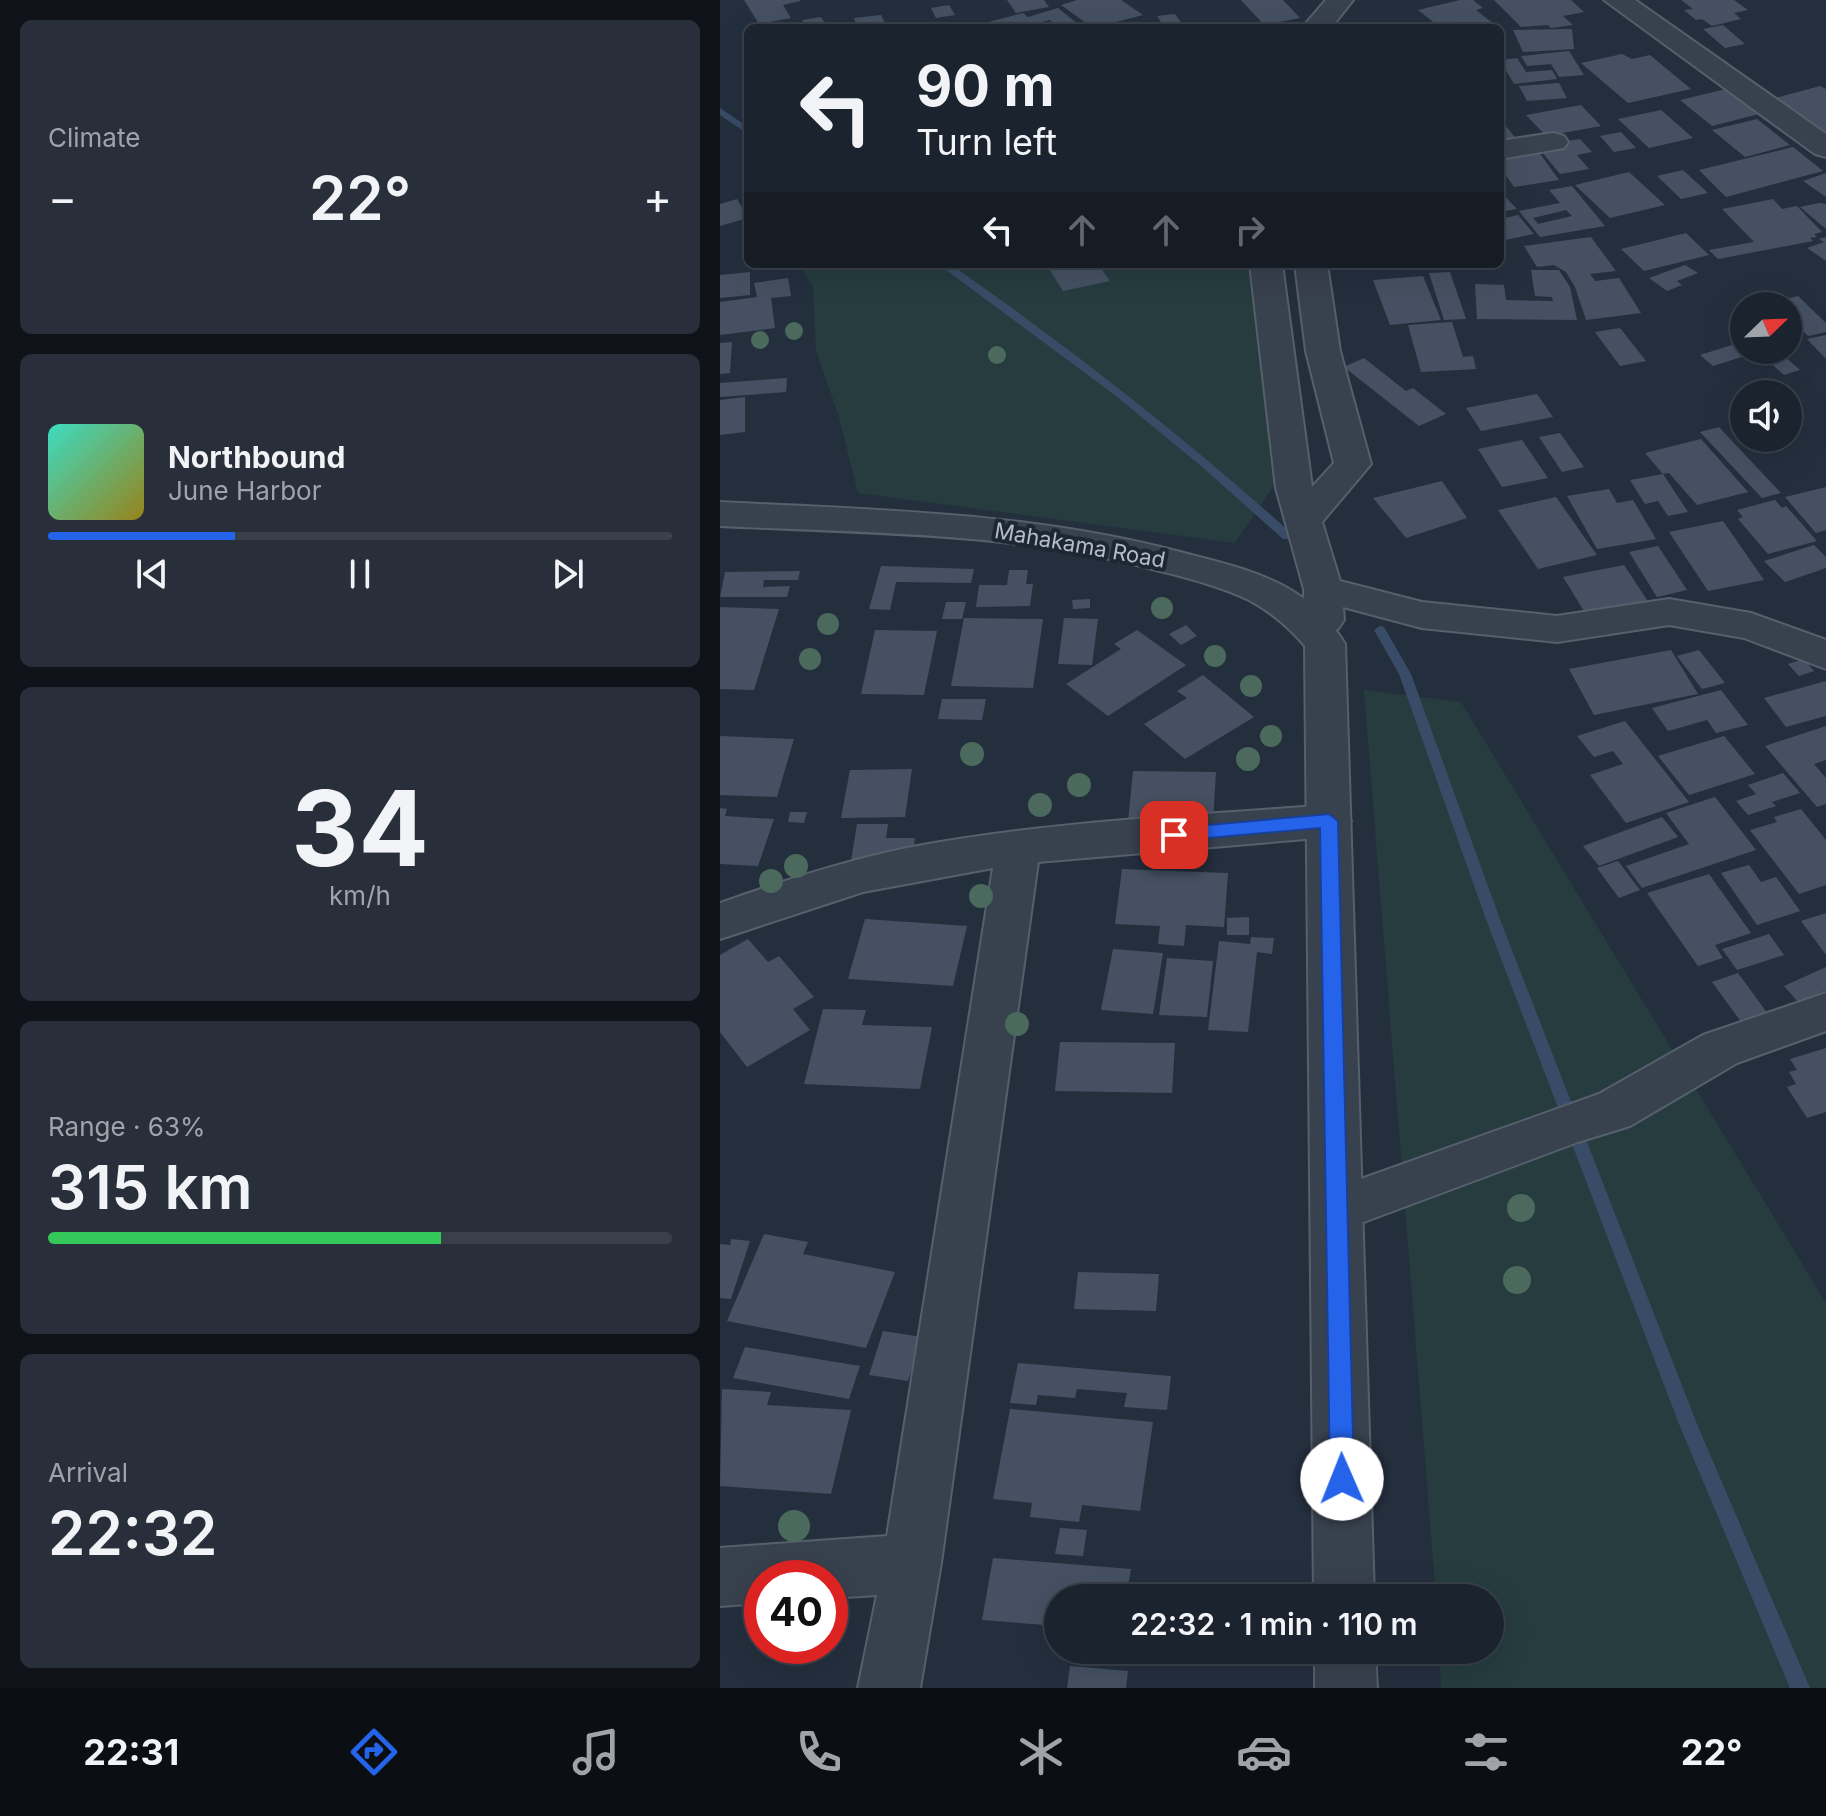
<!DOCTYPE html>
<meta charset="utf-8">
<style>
:root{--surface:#1b232e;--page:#282f3a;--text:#f1f3f6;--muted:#a0a4aa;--line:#39404a;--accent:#2563eb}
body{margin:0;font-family:Inter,sans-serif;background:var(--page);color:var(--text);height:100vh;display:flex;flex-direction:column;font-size:30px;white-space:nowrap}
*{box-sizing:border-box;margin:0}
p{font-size:26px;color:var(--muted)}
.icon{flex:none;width:44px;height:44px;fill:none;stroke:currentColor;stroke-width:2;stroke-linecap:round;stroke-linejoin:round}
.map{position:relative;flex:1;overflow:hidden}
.sheet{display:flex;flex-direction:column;gap:20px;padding:20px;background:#0f1319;width:720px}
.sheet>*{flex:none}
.guide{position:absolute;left:24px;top:24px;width:760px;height:244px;border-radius:12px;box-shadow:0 8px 32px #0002,0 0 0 2px var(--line);background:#1b232e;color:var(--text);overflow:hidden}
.needle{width:52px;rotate:67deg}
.controls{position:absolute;left:1010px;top:292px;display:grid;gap:16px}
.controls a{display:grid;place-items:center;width:72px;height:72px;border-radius:50%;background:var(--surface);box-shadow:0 8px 32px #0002,0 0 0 2px var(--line);font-size:40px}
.speed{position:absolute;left:24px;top:1560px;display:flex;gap:16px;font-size:40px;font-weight:700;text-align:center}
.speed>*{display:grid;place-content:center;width:104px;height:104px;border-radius:50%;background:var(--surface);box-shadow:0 8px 32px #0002,0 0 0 2px var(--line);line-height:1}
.speed .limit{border:12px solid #d22;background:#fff;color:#111}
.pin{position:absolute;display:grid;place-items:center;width:68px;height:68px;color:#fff;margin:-34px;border-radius:16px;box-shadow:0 4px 12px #0006}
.me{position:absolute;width:88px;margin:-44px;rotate:359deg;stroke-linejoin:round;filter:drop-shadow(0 0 6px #0008)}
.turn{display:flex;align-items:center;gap:28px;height:168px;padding:0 40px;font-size:36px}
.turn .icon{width:104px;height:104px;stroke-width:2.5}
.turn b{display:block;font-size:56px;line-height:68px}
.lanes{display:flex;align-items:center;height:76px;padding:0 40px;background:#0003;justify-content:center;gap:40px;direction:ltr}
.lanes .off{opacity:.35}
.big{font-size:60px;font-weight:600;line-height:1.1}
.sheet .widget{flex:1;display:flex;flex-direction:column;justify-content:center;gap:12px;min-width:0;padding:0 28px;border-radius:12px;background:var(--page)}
.sheet .dial{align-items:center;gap:0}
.dial b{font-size:104px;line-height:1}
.song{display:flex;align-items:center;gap:24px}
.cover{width:96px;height:96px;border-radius:12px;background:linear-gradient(135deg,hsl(170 70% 55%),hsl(50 70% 35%))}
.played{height:8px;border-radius:4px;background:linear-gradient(90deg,var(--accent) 30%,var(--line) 30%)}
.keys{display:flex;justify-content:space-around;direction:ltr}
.heat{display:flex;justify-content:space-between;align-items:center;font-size:44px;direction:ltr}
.charge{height:12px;border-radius:6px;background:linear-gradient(90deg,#34c759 63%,var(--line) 0)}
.trip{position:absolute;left:324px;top:1584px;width:460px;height:80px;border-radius:40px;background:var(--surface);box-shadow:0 8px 32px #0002,0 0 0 2px var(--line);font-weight:600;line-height:80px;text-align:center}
.dock{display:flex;height:128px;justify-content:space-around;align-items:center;background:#0b0e12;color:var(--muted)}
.dock .icon{width:56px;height:56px}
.dock .selected{color:var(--accent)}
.dock b{font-size:36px;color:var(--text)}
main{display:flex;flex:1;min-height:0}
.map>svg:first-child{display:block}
.green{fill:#263c3f}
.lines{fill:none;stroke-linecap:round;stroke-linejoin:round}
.stream{fill:#394c67;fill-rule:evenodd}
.building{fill:#455162;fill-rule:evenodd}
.minor-casing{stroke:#565f6c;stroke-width:4}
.tertiary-casing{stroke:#565f6c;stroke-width:4}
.minor{fill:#38414e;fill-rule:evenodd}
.tertiary{fill:#38414e;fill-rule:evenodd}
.tree{fill:#4b6a5d}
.route{fill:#2563eb;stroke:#184099;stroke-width:2}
.labels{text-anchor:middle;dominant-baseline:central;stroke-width:8;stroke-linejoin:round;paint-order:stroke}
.street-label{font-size:22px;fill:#b4bcc9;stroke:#1d2633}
</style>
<main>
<section class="sheet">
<div class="widget"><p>Climate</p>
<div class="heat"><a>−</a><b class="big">22°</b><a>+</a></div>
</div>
<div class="widget">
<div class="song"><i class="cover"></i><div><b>Northbound</b><p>June Harbor</p></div></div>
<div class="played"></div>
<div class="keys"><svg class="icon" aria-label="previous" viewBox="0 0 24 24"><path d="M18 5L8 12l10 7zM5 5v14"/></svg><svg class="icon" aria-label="pause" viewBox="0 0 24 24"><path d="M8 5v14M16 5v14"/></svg><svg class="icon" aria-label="next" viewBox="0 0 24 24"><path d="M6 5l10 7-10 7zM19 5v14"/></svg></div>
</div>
<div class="widget dial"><b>34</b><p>km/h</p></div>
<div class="widget"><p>Range · 63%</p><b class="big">315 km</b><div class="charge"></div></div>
<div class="widget"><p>Arrival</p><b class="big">22:32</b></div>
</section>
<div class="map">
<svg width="1106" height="1688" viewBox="0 0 1106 1688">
<rect width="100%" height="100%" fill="#242f3e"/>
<g class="green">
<polygon points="79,264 565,264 571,401 578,450 515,543 138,493 118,414 96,350 93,287"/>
<polygon points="644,690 741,702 1106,1303 1106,1688 721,1688 719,1650 770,1650 770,1598 716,1598"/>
</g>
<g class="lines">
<g class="stream">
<polygon points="0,108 28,127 28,134 0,115"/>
<path d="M218 264H230C349 347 463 436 571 533L573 536 571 539H563L481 466 396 396Z"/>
<polygon points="660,626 664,627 691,674 781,922 977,1424 1090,1688 1070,1688 959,1424 767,922 679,674 654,630"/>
</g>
</g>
<g class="building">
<polygon points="24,0 80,0 80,1 63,5 71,18 39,24"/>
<polygon points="287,0 324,0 329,7 296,13"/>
<polygon points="357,0 401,0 423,15 373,28 341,5"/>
<polygon points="521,0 563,0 580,18 544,25"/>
<polygon points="740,0 753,0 763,8 756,10 779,28 721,28 698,10"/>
<polygon points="774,0 851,0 864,12 843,16 853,25 831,28 828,25 801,27"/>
<polygon points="961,0 1014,0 1028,10 1014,13 1021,19 992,26 982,19 976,20 964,10 973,9"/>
<polygon points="229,5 235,15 216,18 211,8"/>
<polygon points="338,8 363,28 323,28 334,24 330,20 310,25 313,28 276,28 269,22 303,13 308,17"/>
<polygon points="455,14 465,28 445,28 437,16"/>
<polygon points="161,15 165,23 137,27 134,18"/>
<polygon points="101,17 108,28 87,28 82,20"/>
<polygon points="1003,25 1025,44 1005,48 983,29"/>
<polygon points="852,29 854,49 803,52 793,30"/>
<polygon points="849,51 864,75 839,77 831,64 807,66 801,56"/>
<polygon points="902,54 912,59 930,55 971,89 908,103 861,63"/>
<polygon points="797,58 806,72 832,70 837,79 794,84 780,60"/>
<polygon points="839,83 847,98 807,101 799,86"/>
<polygon points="1100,86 1106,89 1106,134 1055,98"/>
<polygon points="1006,89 1039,114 992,126 960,100"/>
<polygon points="861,105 881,126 826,136 806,115"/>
<polygon points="941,110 973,138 929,148 898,119"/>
<polygon points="780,119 799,142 780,145"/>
<polygon points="1037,119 1070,145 1025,157 992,130"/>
<polygon points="901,132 916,148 894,152 880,136"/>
<polygon points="860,139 872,152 857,155 869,169 840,174 817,146"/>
<polygon points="1073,147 1103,171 1006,197 979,170"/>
<polygon points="818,151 839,180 794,187 780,167 780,157"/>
<polygon points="963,170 988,193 961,199 937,176"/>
<polygon points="909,172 945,205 890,218 855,185"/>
<polygon points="1106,173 1106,197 1083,181"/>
<path d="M852 186 885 226 820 237 799 211 840 203 829 190ZM846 210 852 216 818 224 813 218Z"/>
<polygon points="780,191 797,209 780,212"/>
<polygon points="17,199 28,218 0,226 0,204"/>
<polygon points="1053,199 1062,209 1077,206 1102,232 1094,234 1097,237 1090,238 1093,241 998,259 989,250 1034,242 1002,209"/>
<polygon points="1099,203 1106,204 1106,229 1080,207"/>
<polygon points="798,215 814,234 780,241 780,219"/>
<polygon points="966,233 989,255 924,271 901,249"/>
<polygon points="871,237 896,271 870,274 875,281 899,278 921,313 866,320 855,287 846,272 834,265 817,267 804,246"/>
<polygon points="1106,237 1106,261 1087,248 1104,242 1099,239"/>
<polygon points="326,264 378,264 390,281 343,291"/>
<polygon points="965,265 978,273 957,281 962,285 947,291 929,278"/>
<polygon points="811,270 839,270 850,287 857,320 757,319 755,284 784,285 786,300 833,301 832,297 815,296"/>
<polygon points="30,272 30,295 0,298 0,275"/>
<polygon points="730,272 746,319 724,320 709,273"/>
<polygon points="703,276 721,320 670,325 653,280"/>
<polygon points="68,278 71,296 51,298 55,328 0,335 0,302 37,297 34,283"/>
<polygon points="1078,296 1106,323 1106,332 1088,336 1068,316 1068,306 1058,306 1053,302"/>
<polygon points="732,322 743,357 753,356 756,369 701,372 688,325"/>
<polygon points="900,328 926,361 900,366 875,332"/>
<polygon points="1106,335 1106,359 1087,339"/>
<polygon points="12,342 10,373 0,374 0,343"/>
<polygon points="1015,344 1028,355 993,366 980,355"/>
<polygon points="1036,350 1057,350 1080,370 1064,375"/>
<polygon points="644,358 686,391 693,388 726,414 699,426 624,367"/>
<polygon points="67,378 66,392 0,397 0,383"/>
<polygon points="817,394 833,417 761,431 746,408"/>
<polygon points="25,397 25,432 0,435 0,400"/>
<polygon points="999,427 1061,493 1042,498 980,432"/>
<polygon points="840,433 864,467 842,472 819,437"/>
<polygon points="981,439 998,458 1028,492 977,505 949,473 943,474 925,453"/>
<polygon points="802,440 828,478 782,487 758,449"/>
<polygon points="943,474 968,512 948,516 938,501 925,504 910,480"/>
<polygon points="722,481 747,518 686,538 653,498"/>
<polygon points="1106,487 1106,530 1096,533 1065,497"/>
<polygon points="889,489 897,503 913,500 936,539 877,549 847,496"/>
<polygon points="836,497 877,555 818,569 778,510"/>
<polygon points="1055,500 1062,508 1066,506 1097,541 1048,554 1018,519 1023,517 1017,510"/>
<polygon points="1003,521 1044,580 988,591 949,532"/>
<polygon points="1094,545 1106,557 1106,568 1065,582 1044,561"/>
<polygon points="938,546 967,590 937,597 909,552"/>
<polygon points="904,565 929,603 867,616 843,577"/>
<polygon points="161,566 254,569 251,583 176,582 170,610 149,609"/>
<polygon points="289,570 308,570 306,584 313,584 310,606 256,607 259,585 287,585"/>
<polygon points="80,571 78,580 44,580 43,587 70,586 67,597 0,597 5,572"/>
<polygon points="370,599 370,608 353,609 352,600"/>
<polygon points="226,602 246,602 242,619 222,619"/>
<polygon points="0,607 59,609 34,690 0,689"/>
<polygon points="244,618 323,619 313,688 231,686"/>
<polygon points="344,618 378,619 372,665 338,664"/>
<polygon points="466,625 477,636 461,645 449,634"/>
<polygon points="155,630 217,631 204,695 141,694"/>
<polygon points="417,630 466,665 388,716 346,684 401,649 394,644"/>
<polygon points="951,650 978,694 874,715 849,669"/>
<polygon points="979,650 1005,683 982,689 957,656"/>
<polygon points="1084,659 1094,671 1079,676 1068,664"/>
<polygon points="483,675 534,717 465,759 424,724 467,698 457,691"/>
<polygon points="1106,681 1106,716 1066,727 1044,698"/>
<polygon points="1001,690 1028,725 996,733 987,720 948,731 932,708"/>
<polygon points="222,699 266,699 262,720 218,719"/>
<polygon points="905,721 969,802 906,823 870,775 903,764 893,751 874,757 857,736"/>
<polygon points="1106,726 1106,760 1094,764 1106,778 1106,804 1097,807 1045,746"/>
<polygon points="0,736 74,739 57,797 0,795"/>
<polygon points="1004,736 1035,774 969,795 938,756"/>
<polygon points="192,769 185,817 121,818 130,770"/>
<polygon points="413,771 496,772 493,823 408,822"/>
<polygon points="1063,773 1080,793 1052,802 1056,806 1028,815 1016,801 1036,794 1028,785"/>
<polygon points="995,797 1036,850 922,888 906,866 969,844 946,813"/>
<polygon points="0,808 7,809 5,816 54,819 38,866 0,864"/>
<polygon points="1081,809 1106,840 1106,885 1079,894 1030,830 1057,822 1054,817"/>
<polygon points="70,812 87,812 84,823 68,822"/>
<polygon points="942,817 958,837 879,866 863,846"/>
<polygon points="137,824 168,824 166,838 195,838 192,860 131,861"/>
<polygon points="898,861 920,890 899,898 877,868"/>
<polygon points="1029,865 1041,882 1056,877 1080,911 1037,925 1001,873"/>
<polygon points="402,869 508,873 504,927 466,925 464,946 438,944 440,926 395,924"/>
<polygon points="989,874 1031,933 995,945 1003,958 978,966 927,893"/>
<polygon points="1106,913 1106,955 1081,921"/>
<polygon points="529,917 529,935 507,935 507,918"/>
<polygon points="145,919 247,926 233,986 128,979"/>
<polygon points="1049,934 1064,955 1017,970 1002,949"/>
<polygon points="531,937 554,938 552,954 537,952 528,1032 488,1030 499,941 530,944"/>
<polygon points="28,939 48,962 59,956 94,997 73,1009 90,1030 27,1067 0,1032 0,955"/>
<polygon points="393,949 443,953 433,1014 381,1010"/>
<polygon points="447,958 493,961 487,1017 439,1015"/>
<polygon points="1106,967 1106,990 1079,1003 1064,986"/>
<polygon points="1018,973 1048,1014 1022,1023 992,982"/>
<polygon points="103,1009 146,1010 142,1025 212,1027 200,1089 84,1084"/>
<polygon points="340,1042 455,1043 452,1093 335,1091"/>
<polygon points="1106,1048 1106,1112 1087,1118 1067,1087 1076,1084 1069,1072 1077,1070 1070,1059"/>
<polygon points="44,1234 88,1242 83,1254 175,1272 146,1348 7,1321"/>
<polygon points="11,1239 30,1241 11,1299 0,1298 0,1244 10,1245"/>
<polygon points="358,1272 439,1274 436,1311 354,1309"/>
<polygon points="163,1331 202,1337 188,1381 149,1375"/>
<polygon points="25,1347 140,1366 129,1399 13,1378"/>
<polygon points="298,1363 451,1376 447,1410 404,1407 407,1393 357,1389 355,1398 318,1395 316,1405 290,1403"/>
<polygon points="2,1389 51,1392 47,1405 131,1410 111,1494 0,1486"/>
<polygon points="290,1409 433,1422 420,1511 362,1505 359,1522 310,1517 312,1503 273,1499"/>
<polygon points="340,1528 367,1530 363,1556 335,1554"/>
<polygon points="273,1558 411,1569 406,1598 338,1598 338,1626 262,1620"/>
<polygon points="350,1666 408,1671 406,1688 347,1688"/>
</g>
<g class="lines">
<g class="minor-casing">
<g id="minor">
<polygon points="606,0 633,0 611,28 582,28"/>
<polygon points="884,0 915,0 1106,134 1106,157 1095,154"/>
<polygon points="833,133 844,136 848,142 844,148 780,159 780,141"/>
<polygon points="530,264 562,264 592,487 614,463 586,351 575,264 607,264 620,351 651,464 602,522 620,581 702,602 837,616 949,599 1031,613 1106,640 1106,669 1024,638 949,625 837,642 702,628 623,607 624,620 618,629 604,633 590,629 584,620 584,589 556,488"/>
<path d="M609 805 624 810 631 821 624 832 609 837 318 862 221 1563 200 1688H138L157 1595 110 1598V1578H42V1603L0 1606V1548L167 1536 273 868 143 892 0 939V903C63 881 127 860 192 847 330 821 470 816 609 805Z"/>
<polygon points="1106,993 1106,1031 1017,1063 910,1126 858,1142 617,1232 599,1226 591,1210 599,1194 879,1094 983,1035"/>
</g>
</g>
<g class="tertiary-casing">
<g id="tertiary">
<path d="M0 502C155 510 309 512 460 552 499 562 540 571 574 592 595 605 612 623 625 644L654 1598H594L585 646C569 627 551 612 529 600 500 586 467 578 436 570 295 532 145 533 0 526Z"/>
<polygon points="595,1650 655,1650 657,1688 595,1688"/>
</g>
</g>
<use href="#minor" class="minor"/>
<use href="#tertiary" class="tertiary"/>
</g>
<g class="tree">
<circle cx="74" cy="331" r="9"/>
<circle cx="40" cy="340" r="9"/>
<circle cx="277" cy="355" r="9"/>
<circle cx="442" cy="608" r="11"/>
<circle cx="108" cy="624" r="11"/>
<circle cx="495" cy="656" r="11"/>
<circle cx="90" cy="659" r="11"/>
<circle cx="531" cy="686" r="11"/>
<circle cx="551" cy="736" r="11"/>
<circle cx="252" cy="754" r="12"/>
<circle cx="528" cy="759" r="12"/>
<circle cx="359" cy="785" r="12"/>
<circle cx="320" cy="805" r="12"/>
<circle cx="76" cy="866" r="12"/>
<circle cx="51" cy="881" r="12"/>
<circle cx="261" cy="896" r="12"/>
<circle cx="297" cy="1024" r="12"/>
<circle cx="801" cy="1208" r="14"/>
<circle cx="797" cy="1280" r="14"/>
<circle cx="74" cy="1526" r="16"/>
</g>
<polygon class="route" points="609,814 618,821 634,1479 630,1487 622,1490 614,1487 610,1479 600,828 454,841 445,835 454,828"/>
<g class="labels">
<g class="street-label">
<text transform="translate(360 545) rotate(10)">Mahakama Road</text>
</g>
</g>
</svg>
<div class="controls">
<a><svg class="needle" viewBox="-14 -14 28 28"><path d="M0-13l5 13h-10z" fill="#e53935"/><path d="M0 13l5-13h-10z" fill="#a0a4aa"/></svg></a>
<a><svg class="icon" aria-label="sound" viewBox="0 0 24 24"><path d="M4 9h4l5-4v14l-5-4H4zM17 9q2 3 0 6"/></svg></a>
</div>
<div class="speed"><div class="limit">40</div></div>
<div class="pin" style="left:454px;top:835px;background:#d93025"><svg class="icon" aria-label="arrive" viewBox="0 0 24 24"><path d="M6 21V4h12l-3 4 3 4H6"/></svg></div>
<svg class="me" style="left:622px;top:1479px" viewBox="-20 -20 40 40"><circle r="19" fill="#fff"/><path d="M0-13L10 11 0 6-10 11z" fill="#2563eb"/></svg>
<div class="trip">22:32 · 1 min · 110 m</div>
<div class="guide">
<div class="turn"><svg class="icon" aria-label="left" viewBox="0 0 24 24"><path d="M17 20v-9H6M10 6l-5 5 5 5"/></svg><div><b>90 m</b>Turn left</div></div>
<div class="lanes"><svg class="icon" aria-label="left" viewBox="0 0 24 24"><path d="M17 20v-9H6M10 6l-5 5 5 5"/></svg><svg class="icon off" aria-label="ahead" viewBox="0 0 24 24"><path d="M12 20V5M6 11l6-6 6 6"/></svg><svg class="icon off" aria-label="ahead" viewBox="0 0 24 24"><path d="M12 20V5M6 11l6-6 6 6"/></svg><svg class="icon off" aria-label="right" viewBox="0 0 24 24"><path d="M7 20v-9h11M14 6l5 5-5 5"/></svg></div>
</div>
</div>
</main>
<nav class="dock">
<b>22:31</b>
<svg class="icon selected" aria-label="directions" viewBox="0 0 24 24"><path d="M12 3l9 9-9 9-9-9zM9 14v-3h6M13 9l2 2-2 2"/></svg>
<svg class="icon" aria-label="music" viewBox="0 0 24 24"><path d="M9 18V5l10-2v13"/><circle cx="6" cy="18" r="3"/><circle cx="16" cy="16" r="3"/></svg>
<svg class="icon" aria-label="phone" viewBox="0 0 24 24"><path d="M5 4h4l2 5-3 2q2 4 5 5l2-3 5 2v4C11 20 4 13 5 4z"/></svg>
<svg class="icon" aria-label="climate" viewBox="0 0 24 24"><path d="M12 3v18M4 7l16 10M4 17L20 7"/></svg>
<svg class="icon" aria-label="car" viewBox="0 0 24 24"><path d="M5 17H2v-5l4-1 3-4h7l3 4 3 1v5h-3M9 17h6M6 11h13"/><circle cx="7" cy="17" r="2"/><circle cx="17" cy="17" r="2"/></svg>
<svg class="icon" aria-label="filters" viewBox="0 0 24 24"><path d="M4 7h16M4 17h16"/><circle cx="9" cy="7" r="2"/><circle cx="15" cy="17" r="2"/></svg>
<b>22°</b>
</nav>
